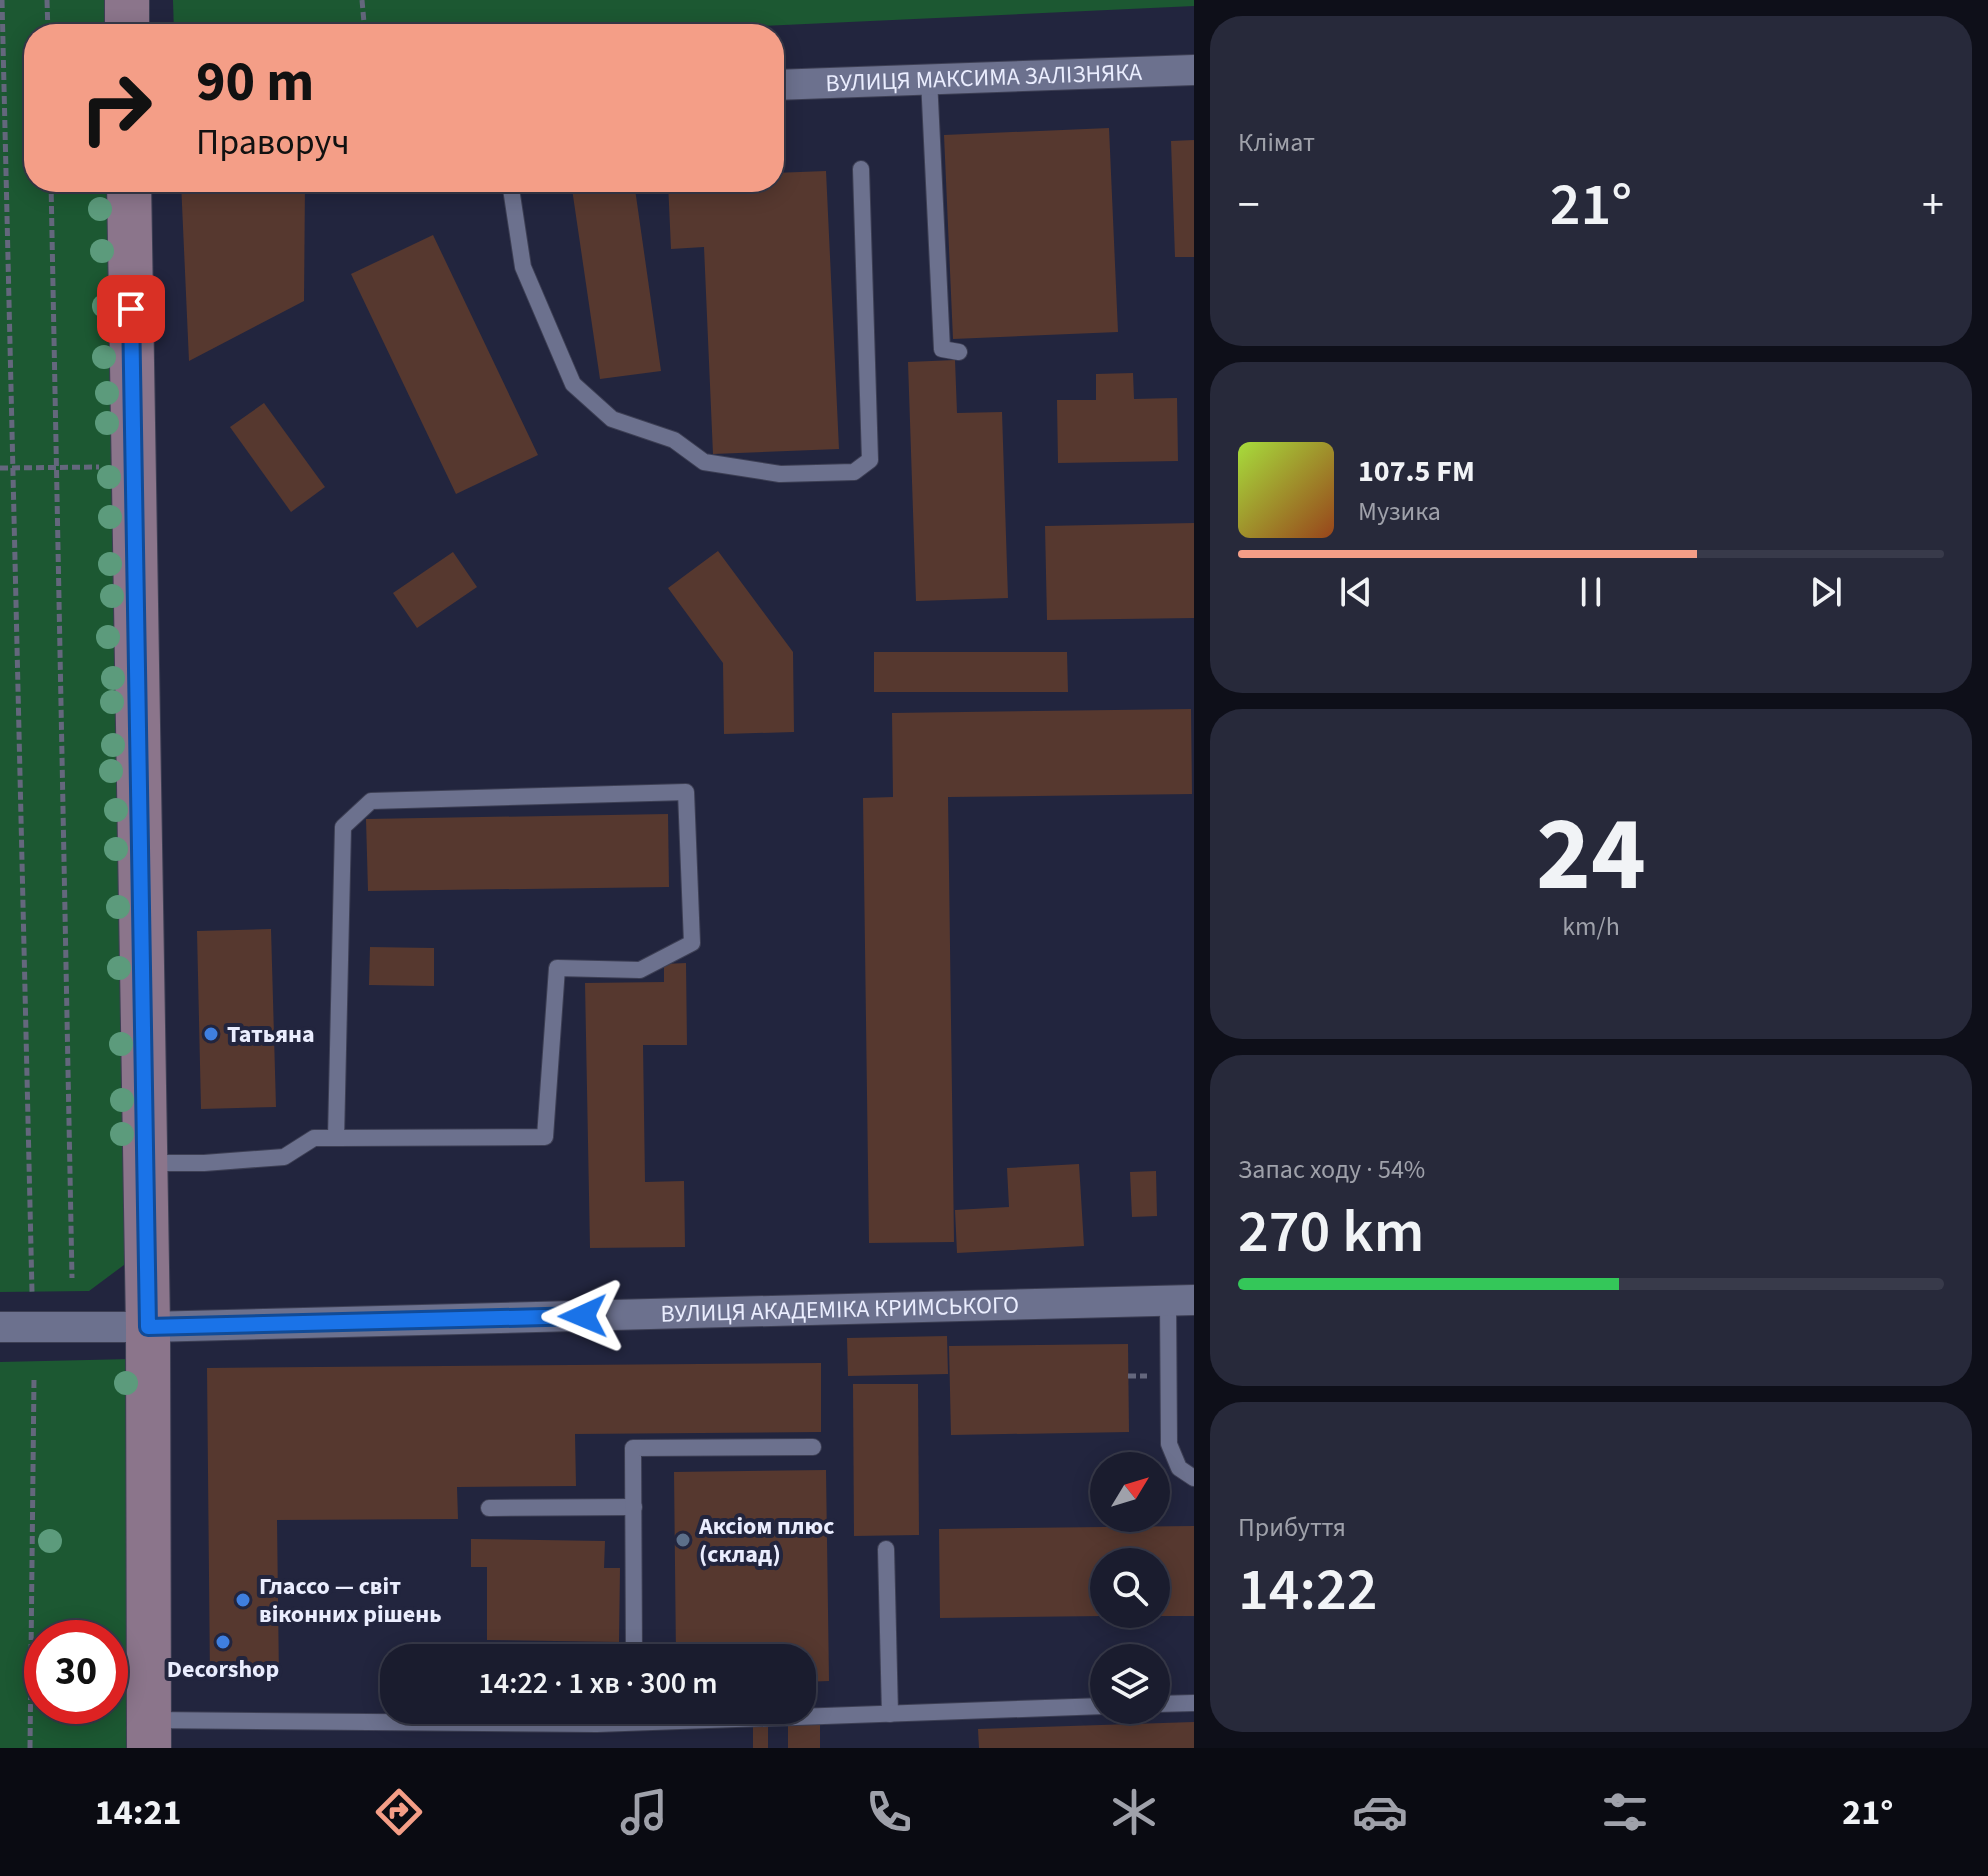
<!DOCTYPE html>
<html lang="uk">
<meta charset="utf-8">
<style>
:root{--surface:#1a1c2e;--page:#27293a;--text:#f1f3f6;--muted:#9fa1aa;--line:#383a4a;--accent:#f49e87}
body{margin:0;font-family:"Source Sans 3",sans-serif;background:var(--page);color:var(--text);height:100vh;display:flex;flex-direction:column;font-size:30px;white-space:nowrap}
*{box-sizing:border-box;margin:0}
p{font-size:26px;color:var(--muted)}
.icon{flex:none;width:44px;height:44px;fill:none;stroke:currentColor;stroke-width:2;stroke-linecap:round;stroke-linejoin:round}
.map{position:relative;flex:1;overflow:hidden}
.details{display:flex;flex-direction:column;gap:16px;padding:16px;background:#0e0f19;width:794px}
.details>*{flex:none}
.guide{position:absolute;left:24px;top:24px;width:760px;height:168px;border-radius:32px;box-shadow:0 4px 20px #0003,0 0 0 2px var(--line);background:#f49e87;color:#111;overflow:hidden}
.needle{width:52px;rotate:52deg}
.tools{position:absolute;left:1090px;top:1452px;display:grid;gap:16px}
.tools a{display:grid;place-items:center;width:80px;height:80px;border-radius:50%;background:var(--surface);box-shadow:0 4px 20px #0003,0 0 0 2px var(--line);font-size:40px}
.speed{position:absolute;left:24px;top:1620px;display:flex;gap:16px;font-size:40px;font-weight:700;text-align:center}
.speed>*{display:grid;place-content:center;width:104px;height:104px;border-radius:50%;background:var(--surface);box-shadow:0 4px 20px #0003,0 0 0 2px var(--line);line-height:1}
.speed .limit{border:12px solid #d22;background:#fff;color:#111}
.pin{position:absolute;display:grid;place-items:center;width:68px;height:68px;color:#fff;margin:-34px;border-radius:16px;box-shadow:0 4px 12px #0006}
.me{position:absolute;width:88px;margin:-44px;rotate:269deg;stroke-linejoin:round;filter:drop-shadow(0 0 6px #0008)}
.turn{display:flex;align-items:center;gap:28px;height:168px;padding:0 40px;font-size:36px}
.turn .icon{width:104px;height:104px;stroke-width:2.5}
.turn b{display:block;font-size:56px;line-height:68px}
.big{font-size:60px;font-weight:600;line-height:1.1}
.details .tile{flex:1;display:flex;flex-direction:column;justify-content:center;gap:12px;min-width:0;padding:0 28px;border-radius:32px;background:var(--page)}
.details .dial{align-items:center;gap:0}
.dial b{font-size:104px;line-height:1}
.song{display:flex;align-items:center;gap:24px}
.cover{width:96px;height:96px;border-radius:12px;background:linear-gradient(135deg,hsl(80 70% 55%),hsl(20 70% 35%))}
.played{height:8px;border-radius:4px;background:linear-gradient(90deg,var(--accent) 65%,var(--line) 65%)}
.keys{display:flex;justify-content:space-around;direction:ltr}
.heat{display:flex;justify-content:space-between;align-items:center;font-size:44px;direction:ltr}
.charge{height:12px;border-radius:6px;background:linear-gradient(90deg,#34c759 54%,var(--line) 0)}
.trip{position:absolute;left:380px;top:1644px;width:436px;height:80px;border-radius:32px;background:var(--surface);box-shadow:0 4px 20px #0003,0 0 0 2px var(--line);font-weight:600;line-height:80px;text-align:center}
.dock{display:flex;height:128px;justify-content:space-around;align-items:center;background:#0a0b12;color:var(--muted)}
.dock .icon{width:56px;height:56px}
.dock .selected{color:var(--accent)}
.dock b{font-size:36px;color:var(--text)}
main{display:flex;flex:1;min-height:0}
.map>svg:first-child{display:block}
.green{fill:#1c5832;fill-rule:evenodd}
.building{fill:#56382f}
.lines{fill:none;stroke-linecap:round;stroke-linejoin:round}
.service-casing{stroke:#3d3f54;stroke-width:18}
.minor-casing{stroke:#3d3f54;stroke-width:32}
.secondary-casing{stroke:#3d3f54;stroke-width:46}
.path{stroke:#64677d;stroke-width:5;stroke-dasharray:8 4;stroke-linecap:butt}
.service{stroke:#6c718e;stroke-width:16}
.minor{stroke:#6c718e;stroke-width:30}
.secondary{stroke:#8b758b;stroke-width:44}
.tree{fill:#5c9b7c}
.route-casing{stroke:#114b97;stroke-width:20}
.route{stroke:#1a73e8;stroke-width:14}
.shop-dot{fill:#3f7fe0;stroke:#22253e;stroke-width:3}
.service-dot{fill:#5c6f8a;stroke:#22253e;stroke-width:3}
.labels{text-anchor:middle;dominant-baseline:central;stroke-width:8;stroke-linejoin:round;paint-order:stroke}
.street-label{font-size:24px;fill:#eaedfe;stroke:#22253e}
.poi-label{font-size:24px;font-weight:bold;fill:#eaedfe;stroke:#22253e;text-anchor:start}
</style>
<main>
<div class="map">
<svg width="1194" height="1748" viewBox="0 0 1194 1748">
<rect width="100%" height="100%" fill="#22253e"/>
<g class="green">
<polygon points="0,0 106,0 106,34 34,34 34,182 109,182 132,1259 89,1291 0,1292"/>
<polygon points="173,0 1194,0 1194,6 589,34 174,34"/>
<path d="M132 1359 135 1748H0V1362ZM42 1638H110V1706H42Z"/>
</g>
<g class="building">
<polygon points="1109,128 1118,332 953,339 944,135"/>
<polygon points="1194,140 1194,257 1175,257 1171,141"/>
<polygon points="826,171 839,449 713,454 704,247 671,249 668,182 774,182 774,173"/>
<polygon points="181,182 305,182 304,301 189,361"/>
<polygon points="571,182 634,182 661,371 600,379"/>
<polygon points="433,235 538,455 456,494 351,274"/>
<polygon points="955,360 957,413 1002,412 1008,598 916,601 908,362"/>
<polygon points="1133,373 1134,399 1177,398 1178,461 1058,463 1057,400 1096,400 1096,374"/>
<polygon points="264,403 325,487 291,512 230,427"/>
<polygon points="1194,523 1194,618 1047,620 1045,526"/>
<polygon points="718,551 793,652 794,732 724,734 723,663 668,588"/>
<polygon points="453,552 477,587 417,628 393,593"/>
<polygon points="874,652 1067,652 1068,692 874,692"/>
<polygon points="1191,709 1192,794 948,797 954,1242 869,1243 863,798 893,797 892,713"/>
<polygon points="668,814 669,887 368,891 366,819"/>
<polygon points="271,929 276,1107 201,1109 197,931"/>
<polygon points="370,947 434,948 434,986 369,985"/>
<polygon points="686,963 687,1045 643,1045 645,1182 684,1181 685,1247 590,1248 585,983 664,982 664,964"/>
<polygon points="1079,1164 1084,1246 957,1253 955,1210 1009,1207 1007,1168"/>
<polygon points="1156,1171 1157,1216 1132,1217 1130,1172"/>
<polygon points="947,1336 948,1374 848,1376 847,1338"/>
<polygon points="1128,1344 1129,1432 951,1435 949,1346"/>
<polygon points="821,1363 821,1432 575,1434 576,1486 457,1487 458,1519 277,1520 279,1680 210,1680 207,1368"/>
<polygon points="853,1384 918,1384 919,1535 854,1536"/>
<polygon points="826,1470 829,1681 802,1682 802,1658 676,1658 674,1472"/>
<polygon points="1194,1526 1194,1616 1156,1616 1156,1562 1104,1562 1104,1616 940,1618 939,1529"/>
<polygon points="471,1539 605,1541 604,1568 620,1568 619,1642 487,1640 487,1567 471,1567"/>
<rect x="788" y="1722" width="32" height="26"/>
<polygon points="1194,1722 1194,1748 979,1748 978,1729"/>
<rect x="753" y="1723" width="15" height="25"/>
</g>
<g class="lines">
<g class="service-casing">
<g id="service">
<polyline points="929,79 942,349 959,352"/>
<polyline points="510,182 523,267 573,384 612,419 674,440 704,462 780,474 854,472 870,460 861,169"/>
<polyline points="147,1163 204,1163 284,1157 314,1138 336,1138 545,1137 557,968 640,970 692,943 686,792 371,801 343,827 336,1138"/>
<polyline points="1168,1301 1169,1444 1179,1468 1194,1478"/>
<polyline points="489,1508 634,1507"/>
<polyline points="886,1549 890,1714"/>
<polyline points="634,1658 633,1448 813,1447"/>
<polyline points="1156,1704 1194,1703"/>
<polyline points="150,1720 597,1724 1104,1706"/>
</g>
</g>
<g class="minor-casing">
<g id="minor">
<path id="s1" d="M774 85 1194 70"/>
<path id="s2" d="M0 1327H148L1194 1300"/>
</g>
</g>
<g class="secondary-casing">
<g id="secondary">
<polyline points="127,0 127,34"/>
<polyline points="129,182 148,1327 149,1748"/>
</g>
</g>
<g class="path">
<polyline points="2,0 32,1292"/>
<polyline points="47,0 48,34"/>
<polyline points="362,0 365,34"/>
<polyline points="51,182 72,1278"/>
<polyline points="0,468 99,467"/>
<polyline points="1128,1376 1147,1376"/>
<polyline points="30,1748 34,1378"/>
</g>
<use href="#service" class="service"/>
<use href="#minor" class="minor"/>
<use href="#secondary" class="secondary"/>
</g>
<g class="tree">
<circle cx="100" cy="209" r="12"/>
<circle cx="102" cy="251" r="12"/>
<circle cx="104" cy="306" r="12"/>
<circle cx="104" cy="357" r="12"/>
<circle cx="107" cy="393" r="12"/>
<circle cx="107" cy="423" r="12"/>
<circle cx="109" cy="477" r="12"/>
<circle cx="110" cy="517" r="12"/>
<circle cx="110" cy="564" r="12"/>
<circle cx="112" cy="596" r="12"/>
<circle cx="108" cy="637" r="12"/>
<circle cx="113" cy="678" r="12"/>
<circle cx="112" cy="702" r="12"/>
<circle cx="113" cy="745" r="12"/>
<circle cx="111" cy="771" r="12"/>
<circle cx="116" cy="810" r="12"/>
<circle cx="116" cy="849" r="12"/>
<circle cx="118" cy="907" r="12"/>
<circle cx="119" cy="968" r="12"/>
<circle cx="121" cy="1044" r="12"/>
<circle cx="122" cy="1100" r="12"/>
<circle cx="122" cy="1134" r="12"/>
<circle cx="126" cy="1383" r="12"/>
<circle cx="50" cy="1541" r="12"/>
</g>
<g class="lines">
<g class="route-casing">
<polyline id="route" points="131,309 148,1327 583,1316"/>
</g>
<use href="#route" class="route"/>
</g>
<g class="shop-dot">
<circle cx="211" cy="1034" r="8"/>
<circle cx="243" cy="1600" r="8"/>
<circle cx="223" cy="1642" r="8"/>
</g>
<circle class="service-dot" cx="683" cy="1540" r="8"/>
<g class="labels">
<g class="street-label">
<text stroke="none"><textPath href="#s1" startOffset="210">ВУЛИЦЯ МАКСИМА ЗАЛІЗНЯКА</textPath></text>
<text stroke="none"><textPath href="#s2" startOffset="840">ВУЛИЦЯ АКАДЕМІКА КРИМСЬКОГО</textPath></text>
</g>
<g class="poi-label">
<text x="227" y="1034">Татьяна</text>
<text x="699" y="1526">Аксіом плюс<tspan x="699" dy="28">(склад)</tspan></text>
<text x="259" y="1586">Глассо — світ<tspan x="259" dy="28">віконних рішень</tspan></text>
<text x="223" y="1669" text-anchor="middle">Decorshop</text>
</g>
</g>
</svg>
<div class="tools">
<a><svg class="needle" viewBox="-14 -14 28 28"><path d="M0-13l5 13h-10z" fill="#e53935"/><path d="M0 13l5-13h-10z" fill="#9fa1aa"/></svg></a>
<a><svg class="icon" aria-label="search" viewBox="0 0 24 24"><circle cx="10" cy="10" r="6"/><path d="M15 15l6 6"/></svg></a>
<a><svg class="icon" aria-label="layers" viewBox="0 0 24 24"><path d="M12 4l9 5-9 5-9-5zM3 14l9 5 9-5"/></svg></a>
</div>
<div class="speed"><div class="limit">30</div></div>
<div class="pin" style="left:131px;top:309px;background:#d93025"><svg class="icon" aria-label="arrive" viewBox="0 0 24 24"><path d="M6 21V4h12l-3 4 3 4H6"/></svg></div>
<svg class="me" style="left:583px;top:1316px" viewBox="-20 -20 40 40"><path d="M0-17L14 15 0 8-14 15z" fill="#1a73e8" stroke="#fff" stroke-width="4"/></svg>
<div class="trip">14:22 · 1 хв · 300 m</div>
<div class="guide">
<div class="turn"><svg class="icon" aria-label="right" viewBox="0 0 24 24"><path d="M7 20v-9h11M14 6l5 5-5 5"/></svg><div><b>90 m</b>Праворуч</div></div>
</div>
</div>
<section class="details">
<div class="tile"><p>Клімат</p>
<div class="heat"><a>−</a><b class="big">21°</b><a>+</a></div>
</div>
<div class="tile">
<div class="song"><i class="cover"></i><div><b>107.5 FM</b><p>Музика</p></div></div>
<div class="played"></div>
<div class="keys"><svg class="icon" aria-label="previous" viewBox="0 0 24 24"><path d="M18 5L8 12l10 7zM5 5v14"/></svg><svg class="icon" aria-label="pause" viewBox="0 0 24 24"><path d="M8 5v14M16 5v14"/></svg><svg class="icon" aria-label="next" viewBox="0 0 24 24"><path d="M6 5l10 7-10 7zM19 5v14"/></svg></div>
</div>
<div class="tile dial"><b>24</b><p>km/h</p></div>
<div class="tile"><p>Запас ходу · 54%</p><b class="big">270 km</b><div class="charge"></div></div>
<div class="tile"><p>Прибуття</p><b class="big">14:22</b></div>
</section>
</main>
<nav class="dock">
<b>14:21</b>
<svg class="icon selected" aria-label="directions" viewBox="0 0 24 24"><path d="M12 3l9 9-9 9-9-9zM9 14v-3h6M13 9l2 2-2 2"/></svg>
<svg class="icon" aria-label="music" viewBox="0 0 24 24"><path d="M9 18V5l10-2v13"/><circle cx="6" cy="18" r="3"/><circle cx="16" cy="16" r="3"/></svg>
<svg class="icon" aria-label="phone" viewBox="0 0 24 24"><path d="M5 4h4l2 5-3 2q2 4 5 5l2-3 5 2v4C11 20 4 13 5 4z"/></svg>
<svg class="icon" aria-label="climate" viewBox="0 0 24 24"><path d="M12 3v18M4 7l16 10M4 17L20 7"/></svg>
<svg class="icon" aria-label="car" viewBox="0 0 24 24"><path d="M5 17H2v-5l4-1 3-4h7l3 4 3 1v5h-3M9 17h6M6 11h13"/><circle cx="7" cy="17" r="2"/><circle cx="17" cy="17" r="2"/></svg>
<svg class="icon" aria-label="filters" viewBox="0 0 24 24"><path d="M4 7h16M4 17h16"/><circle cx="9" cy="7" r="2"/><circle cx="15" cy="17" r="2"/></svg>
<b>21°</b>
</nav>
